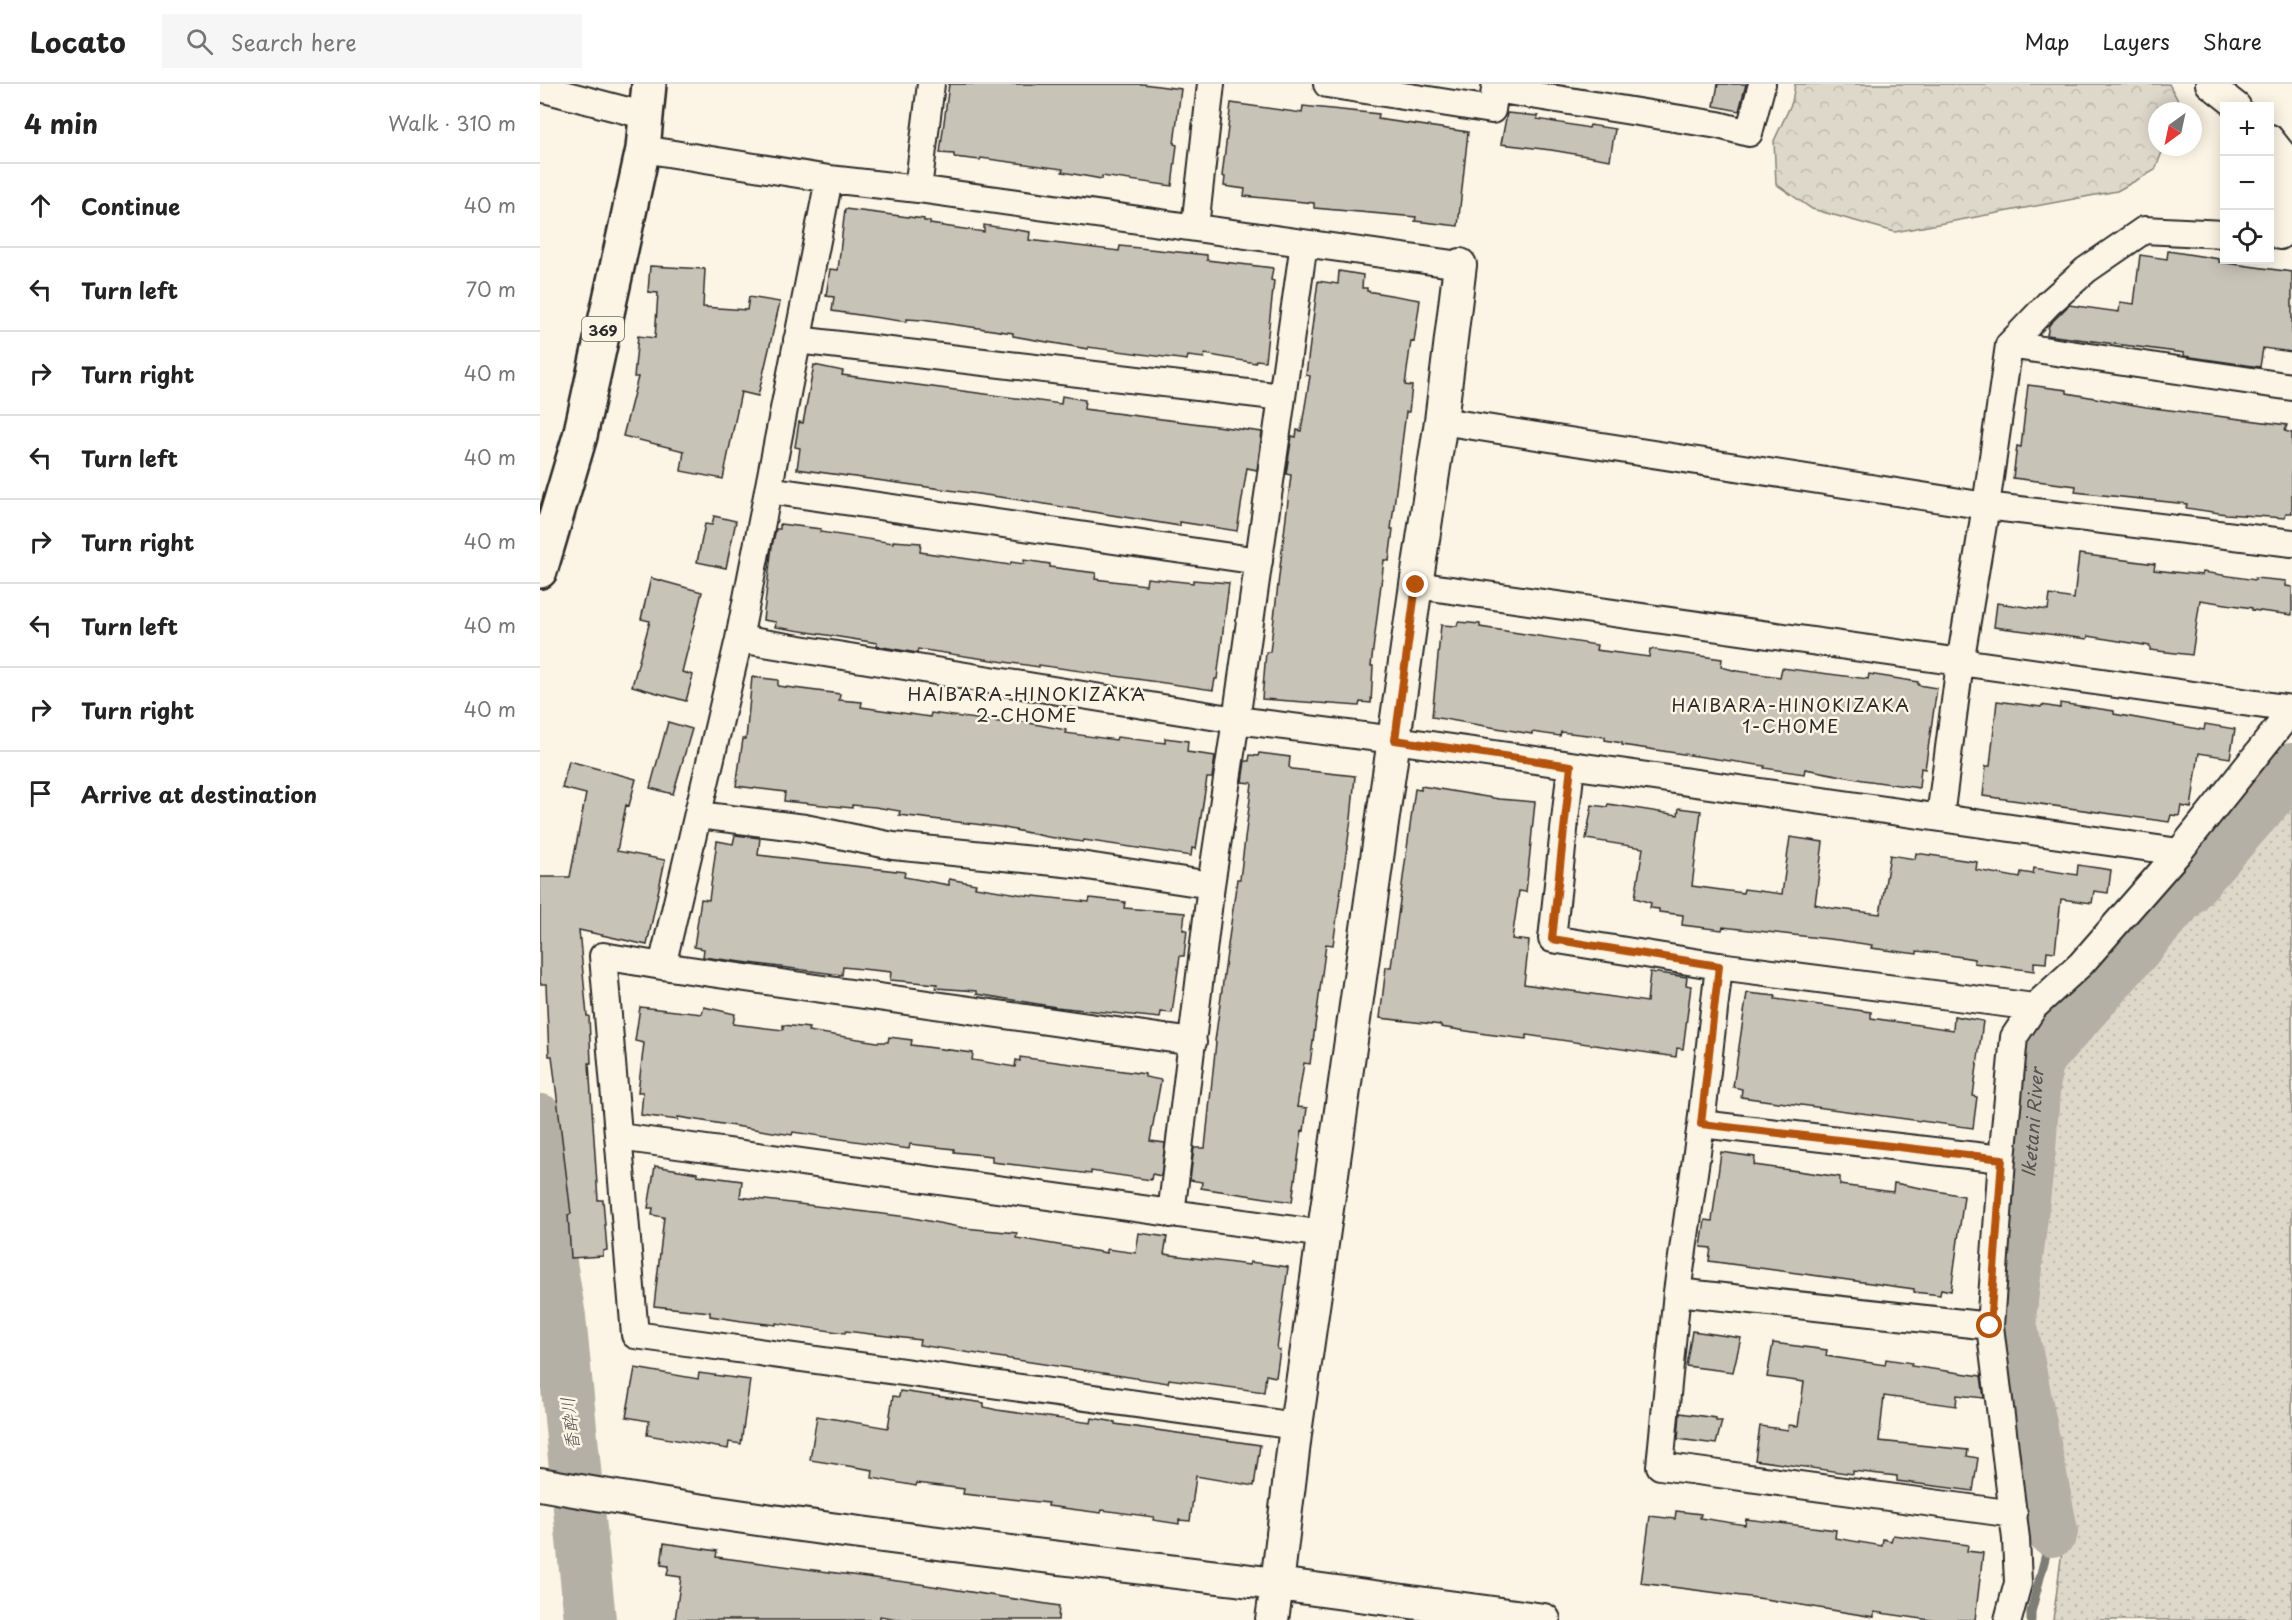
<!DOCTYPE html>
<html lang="en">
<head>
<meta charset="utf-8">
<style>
	:root { --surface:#fff; --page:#f6f6f6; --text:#222; --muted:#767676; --line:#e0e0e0 }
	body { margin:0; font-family:"Playpen Sans","Klee One",sans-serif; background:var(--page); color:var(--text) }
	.controls { position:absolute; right:18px; top:18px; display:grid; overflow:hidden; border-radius:0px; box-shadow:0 3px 15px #0003 }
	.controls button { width:54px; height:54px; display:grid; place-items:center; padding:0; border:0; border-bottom:2px solid var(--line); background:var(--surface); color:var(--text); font:30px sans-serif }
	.compass { position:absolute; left:1608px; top:18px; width:54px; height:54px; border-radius:50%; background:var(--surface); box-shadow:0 3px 15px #0003; rotate:213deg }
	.stop { position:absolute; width:18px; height:18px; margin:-14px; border:4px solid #b45309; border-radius:50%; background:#fff }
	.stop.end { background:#b45309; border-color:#fff; box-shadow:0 2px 6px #0008 }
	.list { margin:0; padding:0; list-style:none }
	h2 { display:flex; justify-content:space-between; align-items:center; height:78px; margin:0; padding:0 24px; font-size:26px }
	h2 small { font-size:20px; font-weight:400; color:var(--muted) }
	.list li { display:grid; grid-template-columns:39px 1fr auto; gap:18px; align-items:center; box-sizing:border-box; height:84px; padding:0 24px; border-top:2px solid var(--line) }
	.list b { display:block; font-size:22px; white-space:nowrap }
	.list em { font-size:20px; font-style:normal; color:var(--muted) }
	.icon { flex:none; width:33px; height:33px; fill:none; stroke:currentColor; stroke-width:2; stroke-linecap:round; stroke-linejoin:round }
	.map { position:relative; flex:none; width:1752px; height:1536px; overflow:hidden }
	header { display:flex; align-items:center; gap:36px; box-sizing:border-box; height:84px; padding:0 30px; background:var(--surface); border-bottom:2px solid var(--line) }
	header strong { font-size:28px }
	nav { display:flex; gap:33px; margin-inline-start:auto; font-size:21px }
	.search { width:420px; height:54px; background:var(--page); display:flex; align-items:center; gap:15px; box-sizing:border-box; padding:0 21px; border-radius:0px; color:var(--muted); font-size:22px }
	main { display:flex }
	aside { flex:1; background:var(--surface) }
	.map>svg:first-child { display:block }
	.grass { fill:url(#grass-dots); stroke:#84827a; stroke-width:1.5 }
	.forest { fill:url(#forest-crowns); stroke:#84827a; stroke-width:1.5 }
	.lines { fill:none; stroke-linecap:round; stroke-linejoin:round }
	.stream { stroke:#7d7b74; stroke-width:9 }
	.river { stroke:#b4b0a5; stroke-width:52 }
	.building { fill:#c8c3b7; stroke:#2b2b2b; stroke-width:1.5 }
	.minor-casing { stroke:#2b2b2b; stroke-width:30 }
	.tertiary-casing { stroke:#2b2b2b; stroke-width:36 }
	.trunk-casing { stroke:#2b2b2b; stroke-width:38 }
	.minor { stroke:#fcf5e5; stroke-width:26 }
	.tertiary { stroke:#fcf5e5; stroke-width:32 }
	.trunk { stroke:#fcf5e5; stroke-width:33 }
	.route { stroke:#b45309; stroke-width:8 }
	.labels { text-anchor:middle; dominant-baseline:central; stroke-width:5; stroke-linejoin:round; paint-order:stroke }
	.shield { fill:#fcf5e5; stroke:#6a6863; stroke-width:1.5 }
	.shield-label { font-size:15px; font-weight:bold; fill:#2b2b2b }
	.neighbourhood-label { font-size:18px; letter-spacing:1.5px; fill:#2b2b2b; stroke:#fcf5e5 }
	.water-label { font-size:18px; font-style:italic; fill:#545350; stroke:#fcf5e5 }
</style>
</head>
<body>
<header>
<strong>Locato</strong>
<div class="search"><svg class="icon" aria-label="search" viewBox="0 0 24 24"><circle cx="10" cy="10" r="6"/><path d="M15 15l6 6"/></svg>Search here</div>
<nav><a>Map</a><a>Layers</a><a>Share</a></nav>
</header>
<main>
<aside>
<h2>4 min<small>Walk · 310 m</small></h2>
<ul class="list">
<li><svg class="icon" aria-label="ahead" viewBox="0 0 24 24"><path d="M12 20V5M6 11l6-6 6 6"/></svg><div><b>Continue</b></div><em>40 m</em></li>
<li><svg class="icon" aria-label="left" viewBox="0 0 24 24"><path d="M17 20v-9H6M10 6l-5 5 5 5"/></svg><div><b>Turn left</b></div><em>70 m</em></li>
<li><svg class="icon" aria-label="right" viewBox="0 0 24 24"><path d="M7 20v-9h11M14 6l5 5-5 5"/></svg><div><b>Turn right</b></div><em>40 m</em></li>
<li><svg class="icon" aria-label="left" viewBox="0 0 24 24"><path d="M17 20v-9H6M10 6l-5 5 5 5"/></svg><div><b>Turn left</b></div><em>40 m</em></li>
<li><svg class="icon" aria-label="right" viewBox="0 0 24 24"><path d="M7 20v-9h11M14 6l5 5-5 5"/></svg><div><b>Turn right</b></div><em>40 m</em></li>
<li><svg class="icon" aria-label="left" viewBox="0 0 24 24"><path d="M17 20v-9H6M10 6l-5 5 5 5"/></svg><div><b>Turn left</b></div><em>40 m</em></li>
<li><svg class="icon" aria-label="right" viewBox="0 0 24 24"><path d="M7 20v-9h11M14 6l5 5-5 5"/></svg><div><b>Turn right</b></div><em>40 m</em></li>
<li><svg class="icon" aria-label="arrive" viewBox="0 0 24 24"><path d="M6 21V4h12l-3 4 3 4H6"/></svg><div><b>Arrive at destination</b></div></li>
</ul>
</aside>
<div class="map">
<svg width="1752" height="1536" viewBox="0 0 1752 1536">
	<defs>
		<pattern id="grass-dots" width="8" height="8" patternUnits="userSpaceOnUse" patternTransform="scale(1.5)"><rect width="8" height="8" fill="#ded8ca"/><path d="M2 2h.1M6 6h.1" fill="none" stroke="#bfbaae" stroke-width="1.8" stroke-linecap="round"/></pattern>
		<pattern id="forest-crowns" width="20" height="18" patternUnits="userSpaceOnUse" patternTransform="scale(1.5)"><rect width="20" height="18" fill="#ded8ca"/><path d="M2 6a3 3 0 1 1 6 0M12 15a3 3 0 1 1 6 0" fill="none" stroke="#bfbaae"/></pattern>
	</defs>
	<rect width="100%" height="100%" fill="#fcf5e5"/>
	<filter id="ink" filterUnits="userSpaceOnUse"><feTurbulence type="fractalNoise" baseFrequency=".0167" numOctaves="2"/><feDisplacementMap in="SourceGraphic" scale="12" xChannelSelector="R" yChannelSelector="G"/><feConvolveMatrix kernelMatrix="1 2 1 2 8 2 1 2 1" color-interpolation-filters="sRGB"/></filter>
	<g filter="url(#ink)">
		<path class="grass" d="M 1752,704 L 1752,1536 L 1513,1536 L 1526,1436 L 1485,1230 L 1514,980 L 1534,941 Z"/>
		<path class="forest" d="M 1255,0 L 1629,0 L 1641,22 L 1639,27 L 1617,27 L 1617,63 L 1624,63 L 1615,86 L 1577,107 L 1355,148 L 1272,125 L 1236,100 L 1234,57 L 1252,18 Z"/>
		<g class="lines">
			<path class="stream" d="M 1491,1536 L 1491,1528 L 1512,1447"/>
			<g class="river">
				<path d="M 0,1036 L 10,1173 L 20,1233 L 50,1536"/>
				<path id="s1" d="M 1512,1447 L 1470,1234 L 1490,1065 L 1496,978 L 1752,685"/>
			</g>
		</g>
		<path class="building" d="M 409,0 L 603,0 L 641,5 L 634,60 L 637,61 L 632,102 L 562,92 L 562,95 L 522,88 L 523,85 L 441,74 L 440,76 L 414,73 L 414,70 L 400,69 Z
			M 1178,0 L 1206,0 L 1199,27 L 1174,22 Z
			M 691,19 L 762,29 L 763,22 L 839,30 L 838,35 L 928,48 L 918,142 L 875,137 L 876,133 L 774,124 L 774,119 L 704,112 L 705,105 L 684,102 L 685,93 L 682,92 Z
			M 967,29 L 998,32 L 997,35 L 1049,44 L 1050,41 L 1075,45 L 1070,76 L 1011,66 L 961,60 Z
			M 305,125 L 384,135 L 384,137 L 390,137 L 390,140 L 444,148 L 444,141 L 490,148 L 489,156 L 579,167 L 580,162 L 667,171 L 667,176 L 733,184 L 731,196 L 734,197 L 725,277 L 716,276 L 715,279 L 665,270 L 664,274 L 648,272 L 647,276 L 548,263 L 548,265 L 473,252 L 473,249 L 382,236 L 367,235 L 367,238 L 292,227 L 294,213 L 286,212 L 290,185 L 298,186 Z
			M 1628,167 L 1679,175 L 1679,178 L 1752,188 L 1752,268 L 1723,264 L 1720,283 L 1644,272 L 1644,269 L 1507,251 L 1509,241 L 1529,221 L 1579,228 L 1580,218 L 1594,220 L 1600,171 L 1627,175 Z
			M 110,182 L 165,185 L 163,223 L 207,226 L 209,213 L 240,218 L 218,312 L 201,308 L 183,395 L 141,387 L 144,367 L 83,352 L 98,293 L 94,293 L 98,252 L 115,254 L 118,209 L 108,208 Z
			M 799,187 L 823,191 L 822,204 L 827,204 L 827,207 L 880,216 L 874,258 L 871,257 L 865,301 L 872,302 L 869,328 L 866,328 L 851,445 L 853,445 L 849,477 L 844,476 L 831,582 L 833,582 L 831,619 L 820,618 L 819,622 L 722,615 L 726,568 L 730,568 L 751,391 L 746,390 L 752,352 L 756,353 L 757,346 L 761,347 L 770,292 L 766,291 L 778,197 L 798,200 Z
			M 274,281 L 303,287 L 302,291 L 521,320 L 522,312 L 545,316 L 544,325 L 722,348 L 717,386 L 707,384 L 697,447 L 640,438 L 640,442 L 467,414 L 257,385 L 260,364 L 255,363 L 259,338 L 263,339 Z
			M 1488,301 L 1527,306 L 1527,309 L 1606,323 L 1747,341 L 1745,347 L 1752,349 L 1752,429 L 1746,429 L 1745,434 L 1686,430 L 1646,424 L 1647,420 L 1535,408 L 1536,402 L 1473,394 L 1477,362 L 1481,363 Z
			M 174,432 L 196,437 L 186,484 L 157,478 L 165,440 L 172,441 Z
			M 240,440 L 281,445 L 280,448 L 353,459 L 353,457 L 381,459 L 380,468 L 470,481 L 471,478 L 484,480 L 484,476 L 510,480 L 510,483 L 556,489 L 555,495 L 606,501 L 607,494 L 653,499 L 653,496 L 689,499 L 677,595 L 675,595 L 673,606 L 499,581 L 499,583 L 378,565 L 377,569 L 337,562 L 337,559 L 235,543 L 236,538 L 223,536 L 232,462 L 236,445 L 240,445 Z
			M 1539,470 L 1615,480 L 1614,486 L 1662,491 L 1663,488 L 1715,496 L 1715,494 L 1746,497 L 1746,502 L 1752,503 L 1752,531 L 1712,526 L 1712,524 L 1660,516 L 1652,571 L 1610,566 L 1610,562 L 1548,552 L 1547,555 L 1454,543 L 1457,519 L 1508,526 L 1510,511 L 1534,515 Z
			M 111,494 L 162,508 L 142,588 L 153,591 L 146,617 L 92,602 L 110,537 L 101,535 Z
			M 918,538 L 940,540 L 940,543 L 1057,561 L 1056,566 L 1109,573 L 1110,565 L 1182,575 L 1181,583 L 1197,587 L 1240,593 L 1242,584 L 1328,595 L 1329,590 L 1378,598 L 1378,601 L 1397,604 L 1385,685 L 1381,684 L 1379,704 L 1323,696 L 1265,685 L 1264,690 L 1224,684 L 1225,682 L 1082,661 L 1082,659 L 1065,656 L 1065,653 L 1021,648 L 1020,652 L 992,648 L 992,650 L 892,633 L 901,541 L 917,542 Z
			M 212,593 L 238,596 L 238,602 L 300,610 L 299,616 L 322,618 L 321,623 L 390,633 L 391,629 L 467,639 L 468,635 L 526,646 L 525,649 L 576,656 L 577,653 L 625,659 L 625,654 L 648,657 L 647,668 L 675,672 L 672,694 L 667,694 L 656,765 L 652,764 L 651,772 L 544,756 L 543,758 L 508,753 L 460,743 L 359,731 L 360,727 L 335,723 L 312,721 L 312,724 L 244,717 L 245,708 L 196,702 L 203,655 L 206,655 Z
			M 1457,617 L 1501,623 L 1502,621 L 1520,624 L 1520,619 L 1574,627 L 1574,630 L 1664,646 L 1665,640 L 1695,645 L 1690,674 L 1659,669 L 1651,724 L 1641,722 L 1639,732 L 1631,731 L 1629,738 L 1443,712 L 1446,682 L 1450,682 Z
			M 128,638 L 152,645 L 133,710 L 110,704 Z
			M 719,669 L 750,673 L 749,683 L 752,685 L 815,692 L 811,735 L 793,861 L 786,860 L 770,980 L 764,979 L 757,1023 L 767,1024 L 764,1047 L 762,1046 L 752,1118 L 661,1104 L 662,1098 L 650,1096 L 654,1064 L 665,1064 L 676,958 L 675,957 L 697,795 L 700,795 L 712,699 L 702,698 L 705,677 L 709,677 L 710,671 L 718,672 Z
			M 29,677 L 96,695 L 89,722 L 86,721 L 77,767 L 125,776 L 107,861 L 39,846 L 47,932 L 49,932 L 51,979 L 49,979 L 58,1116 L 63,1116 L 67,1166 L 63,1167 L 63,1172 L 31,1174 L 28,1131 L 31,1130 L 12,972 L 9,972 L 6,900 L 0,900 L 0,793 L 30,793 L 46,710 L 22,704 Z
			M 881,702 L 959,715 L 995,718 L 986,808 L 979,807 L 972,855 L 989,857 L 984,900 L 1107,918 L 1110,888 L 1147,893 L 1146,901 L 1151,902 L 1143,965 L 1137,964 L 1136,973 L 987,951 L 986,955 L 946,950 L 901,943 L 901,941 L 840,934 L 846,883 L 851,883 L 875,705 L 881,706 Z
			M 1068,720 L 1138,731 L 1139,724 L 1161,727 L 1152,802 L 1203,809 L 1204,805 L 1242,810 L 1250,753 L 1283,758 L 1275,820 L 1291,824 L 1340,830 L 1350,771 L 1375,775 L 1376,769 L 1437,778 L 1436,786 L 1480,794 L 1481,788 L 1493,790 L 1494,784 L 1537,791 L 1538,781 L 1571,786 L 1568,809 L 1554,807 L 1552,819 L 1521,815 L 1515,868 L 1507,867 L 1506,879 L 1494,878 L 1494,887 L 1434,879 L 1434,875 L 1403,870 L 1377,867 L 1377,870 L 1331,864 L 1332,861 L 1298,856 L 1183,843 L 1182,846 L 1142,841 L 1143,831 L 1119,828 L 1119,825 L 1110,824 L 1111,819 L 1095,814 L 1103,764 L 1046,755 L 1052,721 L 1067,723 Z
			M 195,751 L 220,754 L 218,771 L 365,788 L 364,793 L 409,801 L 409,795 L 436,800 L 435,803 L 484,811 L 549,818 L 550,814 L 585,818 L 584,824 L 645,829 L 643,846 L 647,846 L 644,872 L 640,872 L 632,929 L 621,928 L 620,934 L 516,923 L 437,910 L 437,907 L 396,904 L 397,900 L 350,896 L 351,888 L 303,883 L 302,891 L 163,873 L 164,865 L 154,863 L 161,815 L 169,816 L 177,757 L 193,760 Z
			M 1207,909 L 1236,912 L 1235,915 L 1331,928 L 1331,934 L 1413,946 L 1414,932 L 1443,937 L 1433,1012 L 1437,1013 L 1433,1044 L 1201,1013 L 1202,1005 L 1193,1003 Z
			M 100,923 L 162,930 L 164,923 L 195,930 L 193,940 L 243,946 L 243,941 L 269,944 L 268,947 L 337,958 L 348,958 L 349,953 L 372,956 L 371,961 L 433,969 L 432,976 L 475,983 L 476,976 L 480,977 L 480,973 L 605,990 L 605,993 L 621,996 L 610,1057 L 625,1059 L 621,1092 L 612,1090 L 611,1096 L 551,1087 L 551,1090 L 452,1078 L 452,1072 L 414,1068 L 414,1065 L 370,1060 L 369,1065 L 253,1048 L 252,1051 L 138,1033 L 138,1036 L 101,1031 L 103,1008 L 98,1008 L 104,959 L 95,957 Z
			M 1181,1068 L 1215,1073 L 1214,1081 L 1300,1093 L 1300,1101 L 1353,1108 L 1354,1099 L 1424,1112 L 1411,1207 L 1401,1205 L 1400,1211 L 1374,1208 L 1374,1205 L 1169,1177 L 1171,1164 L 1161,1163 L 1165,1136 L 1172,1137 Z
			M 115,1082 L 157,1089 L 157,1091 L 202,1097 L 200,1113 L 368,1133 L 424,1144 L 477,1149 L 476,1154 L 567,1169 L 567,1165 L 596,1169 L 599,1149 L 627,1153 L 624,1170 L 709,1181 L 710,1178 L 748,1183 L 737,1265 L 740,1266 L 736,1293 L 726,1291 L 724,1308 L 629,1295 L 628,1299 L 379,1261 L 380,1256 L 306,1247 L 305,1249 L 236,1239 L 236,1241 L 202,1237 L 170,1232 L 170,1228 L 114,1222 L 124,1133 L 112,1131 L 113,1124 L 108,1124 Z
			M 1152,1247 L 1201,1254 L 1193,1288 L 1146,1282 Z
			M 1233,1259 L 1287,1266 L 1286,1272 L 1345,1281 L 1346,1275 L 1372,1279 L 1371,1282 L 1441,1292 L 1444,1314 L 1417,1311 L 1416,1322 L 1344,1312 L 1339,1357 L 1428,1366 L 1427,1372 L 1438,1374 L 1433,1407 L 1357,1397 L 1357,1392 L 1313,1387 L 1313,1390 L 1215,1376 L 1220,1342 L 1248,1346 L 1249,1341 L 1258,1342 L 1264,1298 L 1227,1293 Z
			M 95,1284 L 158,1295 L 159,1289 L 210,1296 L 201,1360 L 189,1358 L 188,1365 L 107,1351 L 109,1337 L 86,1333 Z
			M 360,1307 L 444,1319 L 444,1323 L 457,1326 L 551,1339 L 552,1334 L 575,1338 L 575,1340 L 720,1361 L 714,1402 L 656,1392 L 650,1437 L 639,1436 L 639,1440 L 613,1436 L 614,1433 L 562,1426 L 561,1429 L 508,1422 L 508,1419 L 423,1410 L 424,1405 L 377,1399 L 376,1402 L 332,1394 L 333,1386 L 270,1376 L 277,1332 L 348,1344 L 353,1312 L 359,1313 Z
			M 1140,1329 L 1176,1334 L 1176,1337 L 1182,1337 L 1176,1360 L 1138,1355 Z
			M 1136,1427 L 1161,1430 L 1160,1434 L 1205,1441 L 1206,1435 L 1296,1446 L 1295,1454 L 1342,1462 L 1343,1455 L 1351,1457 L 1353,1451 L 1428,1461 L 1427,1467 L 1443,1469 L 1435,1536 L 1390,1536 L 1334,1528 L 1334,1533 L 1225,1515 L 1101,1499 L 1110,1432 L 1135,1435 Z
			M 124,1459 L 177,1467 L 176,1473 L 380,1500 L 519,1522 L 518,1536 L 366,1536 L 340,1532 L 340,1536 L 135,1536 L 141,1493 L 127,1491 L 129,1482 L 121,1481 Z"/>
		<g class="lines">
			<defs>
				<path id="minor" d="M 787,0 L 952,26 L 955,5 L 1178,41 L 1209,49 L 1222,0
					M 1669,0 L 1697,22
					M 0,4 L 107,32
					M 1730,54 L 1746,74 L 1740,152
					M 103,65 L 289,95 L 378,105 L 920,181
					M 378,105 L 391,0
					M 655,143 L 671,0
					M 257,256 L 742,313
					M 1469,261 L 1752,303
					M 901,337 L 1446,422 L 1752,459
					M 228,406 L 719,477
					M 876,501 L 1752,625
					M 199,555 L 696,636 L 855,656 L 1639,768
					M 1031,682 L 1012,855 L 1179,882 L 1494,923
					M 158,731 L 265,744 L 353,762 L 534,780 L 671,801
					M 1400,733 L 1420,579 L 1446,422 L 1469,261 L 1509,219 L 1546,186 L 1604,146 L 1684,150
					M 122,882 L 199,555 L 289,95
					M 1179,882 L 1161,1040 L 1137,1208 L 1120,1382 L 1474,1430
					M 653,958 L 122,882 L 63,872 L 95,1251 L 756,1342
					M 1161,1040 L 1462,1075
					M 79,1053 L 784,1150
					M 631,1130 L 671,801 L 696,636 L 764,159
					M 1137,1208 L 1450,1242
					M 1468,1536 L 1478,1499 L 1476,1455 L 1450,1242 L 1462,1075 L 1474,953 L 1494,923 L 1541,880 L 1639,768 L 1752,626"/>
				<path id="tertiary" d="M 920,181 L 901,337 L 876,501 L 756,1342 L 737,1500 L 1004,1536
					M 0,1400 C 244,1444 491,1470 737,1500 L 732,1536"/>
				<path id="trunk" d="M 0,487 L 40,352 L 103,65 L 109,0"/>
			</defs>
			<use href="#minor" class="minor-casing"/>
			<use href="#tertiary" class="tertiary-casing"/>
			<use href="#trunk" class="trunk-casing"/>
			<use href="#minor" class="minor"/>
			<use href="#tertiary" class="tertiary"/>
			<use href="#trunk" class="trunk"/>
		</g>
	</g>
	<g class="lines" filter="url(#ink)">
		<path class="route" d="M 876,501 L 855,656 L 1031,682 L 1012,855 L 1179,882 L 1161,1040 L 1462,1075 L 1450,1242"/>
	</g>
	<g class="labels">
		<rect class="shield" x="42" y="233" width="42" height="24" rx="4.5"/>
		<g class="shield-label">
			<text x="63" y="245">369</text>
		</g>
		<g class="neighbourhood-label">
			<text x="487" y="609">HAIBARA-HINOKIZAKA<tspan x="487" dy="21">2-CHOME</tspan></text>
			<text x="1251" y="620">HAIBARA-HINOKIZAKA<tspan x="1251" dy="21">1-CHOME</tspan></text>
		</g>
		<g class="water-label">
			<text stroke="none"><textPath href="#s1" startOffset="414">Iketani River</textPath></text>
			<text transform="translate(29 1340) rotate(-96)">香酔川</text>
		</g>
	</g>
</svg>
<div class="controls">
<button>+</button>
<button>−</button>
<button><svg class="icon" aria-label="locate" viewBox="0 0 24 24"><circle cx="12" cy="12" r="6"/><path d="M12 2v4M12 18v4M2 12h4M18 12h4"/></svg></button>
</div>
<svg class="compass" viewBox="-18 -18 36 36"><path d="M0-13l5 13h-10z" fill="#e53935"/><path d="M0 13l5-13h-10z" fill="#767676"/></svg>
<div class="stop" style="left:1450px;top:1242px"></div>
<div class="stop end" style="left:876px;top:501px"></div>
</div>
</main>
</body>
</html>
